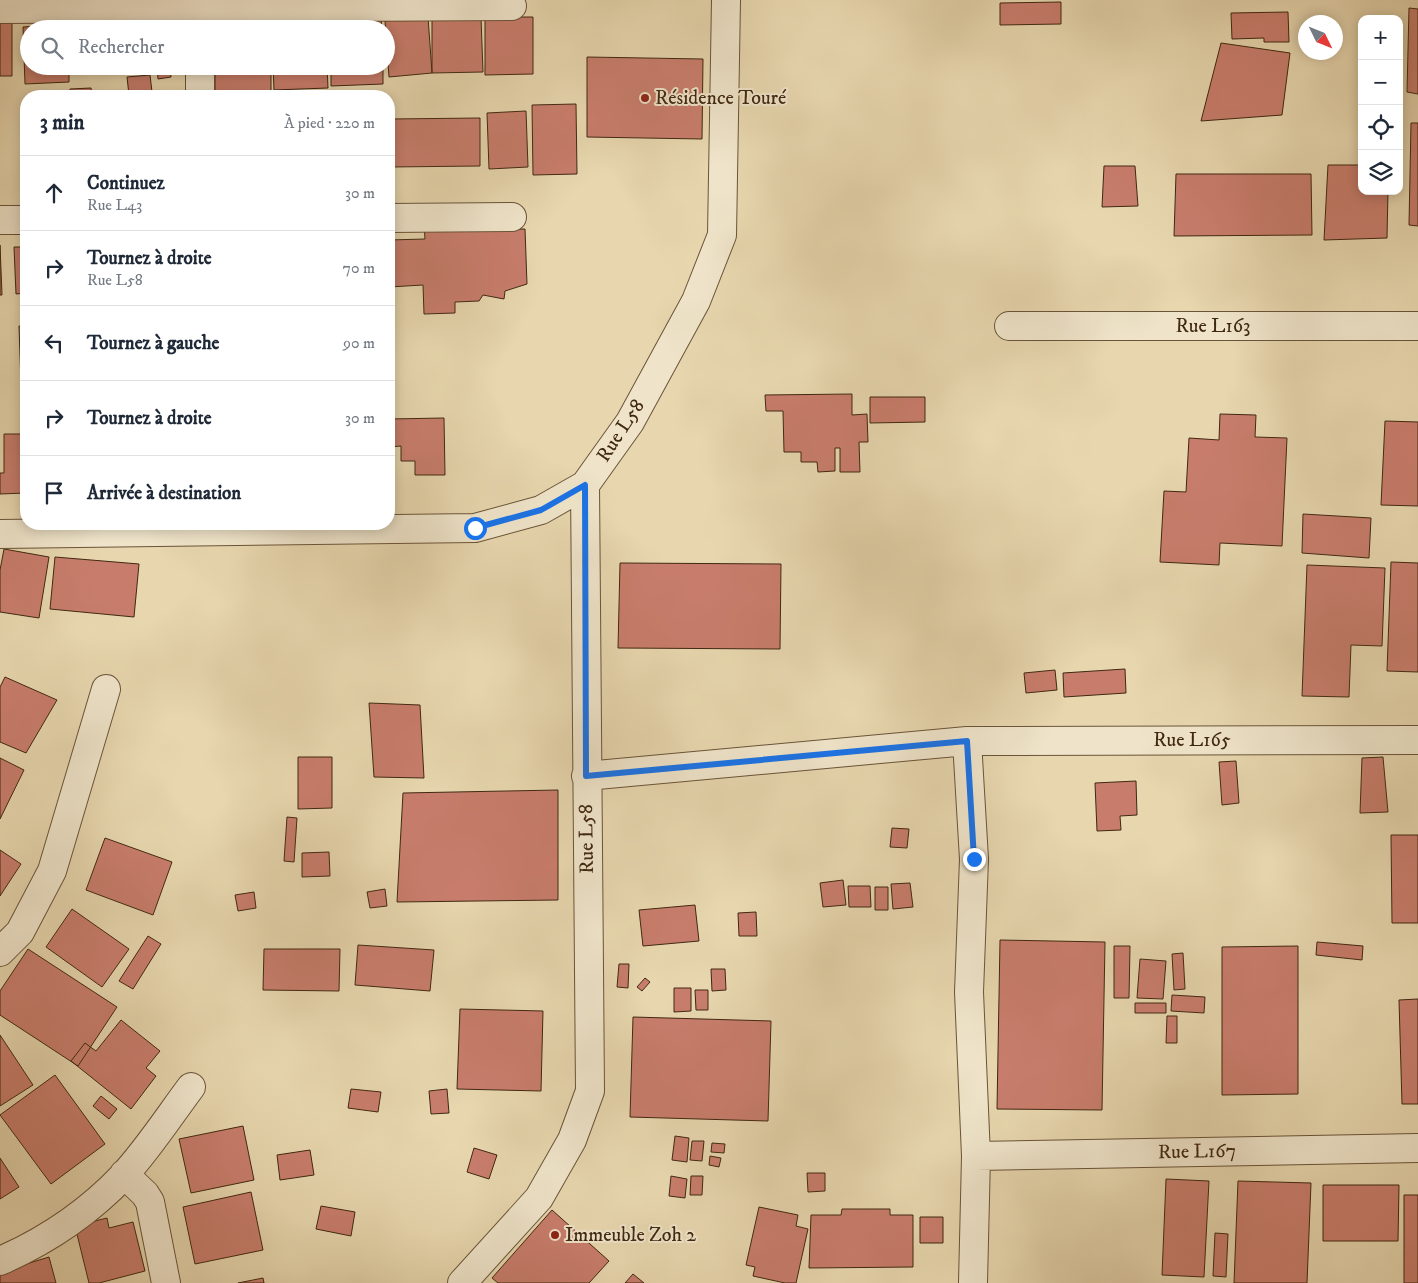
<!DOCTYPE html>
<html lang="fr">
<head>
<meta charset="utf-8">
<style>
	:root { --surface:#fff; --page:#f2f2f3; --text:#1f2937; --muted:#747a83; --line:#e0e1e3 }
	body { margin:0; font-family:"IM FELL DW Pica",serif; background:var(--page); color:var(--text) }
	.controls { position:absolute; right:15px; top:15px; display:grid; overflow:hidden; border-radius:10px; box-shadow:0 2px 12px #0003 }
	.controls button { width:45px; height:45px; display:grid; place-items:center; padding:0; border:0; border-bottom:1px solid var(--line); background:var(--surface); color:var(--text); font:25px sans-serif }
	.compass { position:absolute; left:1298px; top:15px; width:45px; height:45px; border-radius:50%; background:var(--surface); box-shadow:0 2px 12px #0003; rotate:133deg }
	.stop { position:absolute; width:15px; height:15px; margin:-11px; border:4px solid #1a73e8; border-radius:50%; background:#fff }
	.stop.end { background:#1a73e8; border-color:#fff; box-shadow:0 1px 5px #0008 }
	.list { margin:0; padding:0; list-style:none }
	h2 { display:flex; justify-content:space-between; align-items:center; height:65px; margin:0; padding:0 20px; font-size:21px }
	h2 small { font-size:16px; font-weight:400; color:var(--muted) }
	.list li { display:grid; grid-template-columns:32px 1fr auto; gap:15px; align-items:center; box-sizing:border-box; height:75px; padding:0 20px; border-top:1px solid var(--line) }
	.list b { display:block; font-size:19px; white-space:nowrap }
	.list p { margin:0; font-size:16px; white-space:nowrap; color:var(--muted) }
	.list em { font-size:16px; font-style:normal; color:var(--muted) }
	.icon { flex:none; width:28px; height:28px; fill:none; stroke:currentColor; stroke-width:2; stroke-linecap:round; stroke-linejoin:round }
	.map { position:relative; flex:none; width:1418px; height:1283px; overflow:hidden }
	.search { position:absolute; background:var(--surface); box-shadow:0 2px 12px #0003; left:20px; top:20px; width:375px; height:55px; display:flex; align-items:center; gap:12px; box-sizing:border-box; padding:0 18px; border-radius:28px; color:var(--muted); font-size:19px }
	.panel { position:absolute; background:var(--surface); box-shadow:0 2px 12px #0003; left:20px; top:90px; width:375px; height:440px; border-radius:20px }
	.map>svg:first-child { display:block }
	.building { fill:#c87d6c; stroke:#402811 }
	.lines { fill:none; stroke-linecap:round; stroke-linejoin:round }
	.street-casing { stroke:#6a5438; stroke-width:30 }
	.street { stroke:#efe4ca; stroke-width:28 }
	.route { stroke:#1a73e8; stroke-width:6 }
	.poi-dot { fill:#8f2418; stroke:#efe4ca; stroke-width:2 }
	.labels { text-anchor:middle; dominant-baseline:central; stroke-width:4; stroke-linejoin:round; paint-order:stroke }
	.poi-label { font-size:20px; fill:#402811; stroke:#efe4ca; text-anchor:start }
	.street-label { font-size:20px; fill:#402811; stroke:#efe4ca }
</style>
</head>
<body>
<div class="map">
<svg width="1418" height="1283" viewBox="0 0 1418 1283">
	<rect width="100%" height="100%" fill="#e7d6ae"/>
	<filter id="stains"><feTurbulence type="fractalNoise" baseFrequency=".004" numOctaves="4"/><feColorMatrix values="0 0 0 0 .2 0 0 0 0 .09 0 0 0 0 .02 0 0 0 .5 -.17"/></filter>
	<radialGradient id="worn" r=".72"><stop offset=".6" stop-color="#630" stop-opacity="0"/><stop offset="1" stop-color="#630" stop-opacity=".3"/></radialGradient>
	<path class="building" d="M 1061,2 L 1061,24 L 1000,25 L 1000,3 Z
		M 1409,8 L 1418,9 L 1418,94 L 1407,92 Z
		M 1288,12 L 1289,42 L 1264,42 L 1264,38 L 1232,39 L 1231,13 Z
		M 428,17 L 432,73 L 389,77 L 385,21 Z
		M 485,17 L 533,17 L 533,74 L 485,75 Z
		M 271,18 L 271,29 L 215,29 L 215,19 Z
		M 381,18 L 382,29 L 330,29 L 329,20 Z
		M 481,18 L 483,72 L 432,73 L 432,19 Z
		M 326,19 L 326,29 L 272,29 L 272,21 Z
		M 0,20 L 12,20 L 12,76 L 0,76 Z
		M 165,20 L 166,29 L 153,29 L 152,22 Z
		M 67,24 L 67,29 L 29,29 L 29,66 L 69,66 L 69,82 L 25,84 L 23,27 Z
		M 122,26 L 150,26 L 150,29 L 122,29 Z
		M 1221,43 L 1290,53 L 1282,115 L 1201,121 Z
		M 587,57 L 703,59 L 702,139 L 587,137 Z
		M 77,66 L 105,66 L 105,70 L 77,72 Z
		M 157,66 L 170,66 L 171,77 L 158,79 Z
		M 215,66 L 271,66 L 271,96 L 215,96 Z
		M 273,66 L 327,66 L 328,88 L 274,90 Z
		M 331,66 L 383,66 L 383,84 L 331,86 Z
		M 150,75 L 152,92 L 129,95 L 127,77 Z
		M 91,88 L 92,96 L 70,96 L 70,89 Z
		M 576,104 L 577,174 L 533,175 L 532,105 Z
		M 526,111 L 528,167 L 489,169 L 487,113 Z
		M 480,118 L 480,166 L 390,167 L 390,119 Z
		M 1411,123 L 1418,123 L 1418,226 L 1409,225 Z
		M 1328,165 L 1362,165 L 1362,191 L 1388,191 L 1387,238 L 1324,240 Z
		M 1104,166 L 1135,166 L 1138,206 L 1102,207 Z
		M 1176,174 L 1311,174 L 1312,235 L 1174,236 Z
		M 424,224 L 452,231 L 525,229 L 527,284 L 505,291 L 504,299 L 483,295 L 479,301 L 455,302 L 455,313 L 424,314 L 423,285 L 389,287 L 389,240 L 425,239 Z
		M 0,245 L 2,295 L 0,295 Z
		M 14,247 L 26,247 L 26,293 L 16,294 Z
		M 19,326 L 26,326 L 26,412 L 22,413 Z
		M 852,394 L 852,415 L 867,414 L 868,442 L 859,442 L 860,472 L 840,472 L 840,448 L 835,448 L 835,471 L 818,472 L 817,462 L 801,462 L 801,452 L 784,452 L 783,411 L 766,411 L 765,395 Z
		M 870,397 L 925,397 L 925,422 L 870,423 Z
		M 1220,414 L 1256,415 L 1255,437 L 1287,438 L 1282,546 L 1220,543 L 1219,565 L 1160,562 L 1164,491 L 1186,492 L 1189,438 L 1219,440 Z
		M 444,418 L 445,475 L 415,475 L 415,461 L 401,461 L 401,446 L 389,447 L 389,419 Z
		M 1385,421 L 1418,422 L 1418,506 L 1381,505 Z
		M 4,434 L 26,434 L 26,493 L 0,494 L 0,473 L 4,473 Z
		M 1303,514 L 1371,518 L 1369,558 L 1302,553 Z
		M 4,549 L 49,557 L 39,618 L 0,612 L 0,570 Z
		M 55,557 L 139,564 L 134,617 L 50,609 Z
		M 1391,562 L 1418,563 L 1418,672 L 1387,671 Z
		M 620,563 L 781,564 L 780,649 L 618,648 Z
		M 1307,565 L 1385,568 L 1382,646 L 1351,645 L 1349,697 L 1302,696 Z
		M 1125,669 L 1126,693 L 1064,697 L 1063,673 Z
		M 1055,670 L 1057,690 L 1026,693 L 1024,673 Z
		M 5,677 L 57,700 L 26,753 L 0,742 L 0,687 Z
		M 369,703 L 420,705 L 424,778 L 374,777 Z
		M 298,757 L 332,757 L 332,808 L 298,809 Z
		M 1383,757 L 1388,812 L 1360,813 L 1362,758 Z
		M 0,758 L 24,770 L 0,819 Z
		M 1236,761 L 1239,803 L 1222,805 L 1219,762 Z
		M 1136,781 L 1137,815 L 1120,816 L 1121,830 L 1097,831 L 1095,783 Z
		M 558,790 L 558,900 L 397,902 L 403,793 Z
		M 287,817 L 297,818 L 294,862 L 284,861 Z
		M 892,828 L 909,829 L 907,848 L 890,847 Z
		M 1391,835 L 1418,835 L 1418,923 L 1392,923 Z
		M 105,838 L 172,862 L 153,915 L 86,890 Z
		M 0,850 L 21,864 L 0,896 Z
		M 329,852 L 330,876 L 302,877 L 302,853 Z
		M 843,880 L 846,905 L 823,907 L 820,883 Z
		M 910,883 L 913,907 L 893,909 L 891,884 Z
		M 848,886 L 870,886 L 871,907 L 849,907 Z
		M 875,887 L 888,887 L 888,910 L 875,910 Z
		M 385,889 L 387,906 L 370,908 L 367,892 Z
		M 254,892 L 256,908 L 238,911 L 235,895 Z
		M 695,905 L 699,941 L 643,946 L 639,910 Z
		M 72,909 L 129,949 L 102,987 L 46,947 Z
		M 756,912 L 757,936 L 739,936 L 738,913 Z
		M 148,936 L 161,944 L 133,989 L 119,981 Z
		M 1000,940 L 1105,942 L 1102,1110 L 997,1109 Z
		M 1317,942 L 1363,946 L 1362,960 L 1316,955 Z
		M 358,945 L 434,950 L 430,991 L 355,985 Z
		M 1114,946 L 1130,946 L 1129,998 L 1114,998 Z
		M 1298,946 L 1298,1094 L 1222,1095 L 1222,947 Z
		M 28,949 L 117,1007 L 78,1066 L 0,1015 L 0,991 Z
		M 264,949 L 340,949 L 339,991 L 263,990 Z
		M 1183,953 L 1185,989 L 1174,990 L 1172,954 Z
		M 1140,959 L 1166,961 L 1163,999 L 1137,998 Z
		M 619,964 L 629,964 L 628,988 L 617,987 Z
		M 711,969 L 725,969 L 726,990 L 712,991 Z
		M 645,978 L 650,982 L 642,991 L 637,987 Z
		M 674,988 L 691,988 L 691,1011 L 674,1012 Z
		M 695,990 L 708,990 L 708,1010 L 696,1010 Z
		M 1172,995 L 1205,997 L 1204,1013 L 1171,1011 Z
		M 1418,999 L 1418,1104 L 1402,1104 L 1399,1000 Z
		M 1135,1003 L 1166,1003 L 1166,1013 L 1135,1013 Z
		M 460,1009 L 543,1011 L 541,1091 L 457,1089 Z
		M 1167,1016 L 1177,1016 L 1177,1043 L 1166,1043 Z
		M 633,1017 L 771,1021 L 768,1121 L 630,1117 Z
		M 121,1020 L 160,1051 L 146,1068 L 156,1076 L 131,1109 L 71,1061 L 85,1043 L 96,1051 Z
		M 0,1035 L 33,1085 L 0,1106 Z
		M 55,1075 L 105,1144 L 51,1184 L 0,1115 Z
		M 351,1089 L 381,1092 L 378,1112 L 348,1108 Z
		M 447,1089 L 449,1113 L 431,1114 L 429,1091 Z
		M 101,1096 L 117,1109 L 109,1119 L 93,1106 Z
		M 243,1126 L 254,1180 L 191,1193 L 179,1139 Z
		M 675,1136 L 689,1138 L 687,1162 L 672,1160 Z
		M 692,1141 L 704,1141 L 702,1161 L 690,1160 Z
		M 712,1143 L 725,1144 L 724,1153 L 711,1152 Z
		M 474,1148 L 497,1155 L 489,1179 L 467,1172 Z
		M 310,1150 L 314,1175 L 280,1180 L 277,1155 Z
		M 710,1156 L 721,1158 L 719,1167 L 709,1165 Z
		M 0,1158 L 19,1187 L 0,1199 Z
		M 807,1173 L 825,1173 L 825,1191 L 808,1192 Z
		M 671,1176 L 687,1179 L 685,1198 L 669,1196 Z
		M 691,1176 L 703,1176 L 702,1195 L 690,1195 Z
		M 1166,1179 L 1209,1181 L 1204,1277 L 1162,1275 Z
		M 1238,1181 L 1311,1183 L 1307,1283 L 1234,1283 Z
		M 1323,1185 L 1399,1185 L 1398,1241 L 1323,1241 Z
		M 251,1192 L 263,1250 L 195,1264 L 183,1207 Z
		M 1404,1195 L 1418,1195 L 1418,1283 L 1404,1283 Z
		M 321,1206 L 355,1212 L 351,1236 L 316,1229 Z
		M 759,1207 L 798,1215 L 796,1226 L 808,1229 L 796,1283 L 785,1283 L 753,1276 L 755,1267 L 746,1265 Z
		M 842,1209 L 890,1209 L 890,1215 L 913,1215 L 913,1267 L 809,1268 L 811,1215 L 841,1215 Z
		M 552,1210 L 609,1261 L 589,1283 L 498,1283 L 492,1278 Z
		M 920,1217 L 943,1217 L 943,1243 L 920,1243 Z
		M 107,1218 L 109,1228 L 133,1222 L 145,1271 L 99,1283 L 89,1283 L 75,1226 Z
		M 1215,1233 L 1228,1234 L 1226,1277 L 1213,1276 Z
		M 49,1257 L 56,1283 L 0,1283 L 0,1272 Z
		M 633,1274 L 644,1283 L 625,1283 Z
		M 263,1278 L 264,1283 L 238,1283 Z"/>
	<g class="lines">
		<defs>
			<path id="street" d="M 0,9 L 512,6
				M 200,96 L 200,66
				M 389,218 L 512,217
				M 0,220 L 26,220
				M 1009,326 L 1418,326
				M 0,534 L 475,528 L 541,510 L 585,485
				M 967,741 L 974,859 L 969,992 L 976,1156 L 973,1283
				M 586,776 L 967,741 L 1418,740
				M 0,952 L 20,932 L 52,871 L 106,689
				M 976,1156 L 1418,1148
				M 124,1174 L 145,1194 L 150,1202 L 166,1283
				M 0,1261 C 46,1241 89,1212 124,1175 C 148,1149 170,1115 191,1087
				M 462,1283 L 539,1198 L 572,1140 L 590,1091 L 585,485 L 630,422 L 696,301 L 722,235 L 726,0"/>
		</defs>
		<use href="#street" class="street-casing"/>
		<use href="#street" class="street"/>
	</g>
	<g class="lines">
		<path class="route" d="M 475,528 L 541,510 L 585,485 L 586,776 L 967,741 L 974,859"/>
	</g>
	<g class="poi-dot">
		<circle cx="645" cy="98" r="5"/>
		<circle cx="555" cy="1235" r="5"/>
	</g>
	<g class="labels">
		<g class="poi-label">
			<text x="655" y="98">Résidence Touré</text>
			<text x="565" y="1235">Immeuble Zoh 2</text>
		</g>
		<g class="street-label">
			<text x="1213" y="326">Rue L163</text>
			<text transform="translate(621 431) rotate(-57)">Rue L58</text>
			<text x="1192" y="740">Rue L165</text>
			<text transform="translate(587 839) rotate(-91)">Rue L58</text>
			<text transform="translate(1197 1152) rotate(-1)">Rue L167</text>
		</g>
	</g>
	<rect width="100%" height="100%" filter="url(#stains)"/>
	<rect width="100%" height="100%" fill="url(#worn)"/>
</svg>
<div class="controls">
<button>+</button>
<button>−</button>
<button><svg class="icon" aria-label="locate" viewBox="0 0 24 24"><circle cx="12" cy="12" r="6"/><path d="M12 2v4M12 18v4M2 12h4M18 12h4"/></svg></button>
<button><svg class="icon" aria-label="layers" viewBox="0 0 24 24"><path d="M12 4l9 5-9 5-9-5zM3 14l9 5 9-5"/></svg></button>
</div>
<svg class="compass" viewBox="-18 -18 36 36"><path d="M0-13l5 13h-10z" fill="#e53935"/><path d="M0 13l5-13h-10z" fill="#747a83"/></svg>
<div class="stop" style="left:475px;top:528px"></div>
<div class="stop end" style="left:974px;top:859px"></div>
<div class="search"><svg class="icon" aria-label="search" viewBox="0 0 24 24"><circle cx="10" cy="10" r="6"/><path d="M15 15l6 6"/></svg>Rechercher</div>
<section class="panel">
<h2>3 min<small>À pied · 220 m</small></h2>
<ul class="list">
<li><svg class="icon" aria-label="ahead" viewBox="0 0 24 24"><path d="M12 20V5M6 11l6-6 6 6"/></svg><div><b>Continuez</b><p>Rue L43</p></div><em>30 m</em></li>
<li><svg class="icon" aria-label="right" viewBox="0 0 24 24"><path d="M7 20v-9h11M14 6l5 5-5 5"/></svg><div><b>Tournez à droite</b><p>Rue L58</p></div><em>70 m</em></li>
<li><svg class="icon" aria-label="left" viewBox="0 0 24 24"><path d="M17 20v-9H6M10 6l-5 5 5 5"/></svg><div><b>Tournez à gauche</b></div><em>90 m</em></li>
<li><svg class="icon" aria-label="right" viewBox="0 0 24 24"><path d="M7 20v-9h11M14 6l5 5-5 5"/></svg><div><b>Tournez à droite</b></div><em>30 m</em></li>
<li><svg class="icon" aria-label="arrive" viewBox="0 0 24 24"><path d="M6 21V4h12l-3 4 3 4H6"/></svg><div><b>Arrivée à destination</b></div></li>
</ul>
</section>
</div>
</body>
</html>
